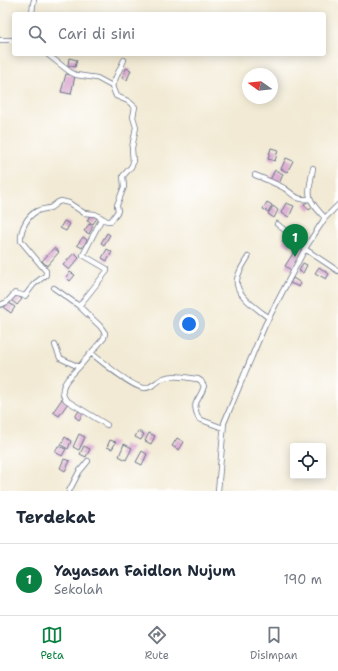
<!DOCTYPE html>
<html lang="id">
<head>
<meta charset="utf-8">
<style>
	:root { --surface:#fff; --page:#f2f2f3; --text:#1f2937; --muted:#747a83; --line:#e0e1e3; --accent:#0b8043 }
	body { margin:0; font-family:"Shantell Sans",sans-serif; background:var(--page); color:var(--text) }
	.controls { position:absolute; right:12px; bottom:12px; display:grid; overflow:hidden; border-radius:4px; box-shadow:0 2px 10px #0003 }
	.controls button { width:36px; height:36px; display:grid; place-items:center; padding:0; border:0; border-bottom:1px solid var(--line); background:var(--surface); color:var(--text); font:20px sans-serif }
	.compass { position:absolute; left:242px; top:68px; width:36px; height:36px; border-radius:50%; background:var(--surface); box-shadow:0 2px 10px #0003; rotate:285deg }
	.you { position:absolute; left:189px; top:324px; width:14px; height:14px; margin:-10px; border:3px solid #fff; border-radius:50%; background:#1a73e8; box-shadow:0 0 0 6px #1a73e833 }
	.badge { display:grid; place-items:center; width:26px; height:26px; border-radius:50%; background:var(--accent); color:#fff; font-size:13px; font-weight:700 }
	.pin { position:absolute; translate:-50% -33px; filter:drop-shadow(0 1px 2px #0008) }
	.pin::after { content:''; position:absolute; top:21px; width:14px; height:12px; background:inherit; clip-path:polygon(0 0,100% 0,50% 100%) }
	.list { margin:0; padding:0; list-style:none }
	h2 { display:flex; justify-content:space-between; align-items:center; height:52px; margin:0; padding:0 16px; font-size:17px }
	h2 small { font-size:13px; font-weight:400; color:var(--muted) }
	.list li { display:grid; grid-template-columns:26px 1fr auto; gap:12px; align-items:center; box-sizing:border-box; height:72px; padding:0 16px; border-top:1px solid var(--line) }
	.list b { display:block; font-size:15px; white-space:nowrap }
	.list p { margin:0; font-size:13px; white-space:nowrap; color:var(--muted) }
	.list em { font-size:13px; font-style:normal; color:var(--muted) }
	.icon { flex:none; width:22px; height:22px; fill:none; stroke:currentColor; stroke-width:2; stroke-linecap:round; stroke-linejoin:round }
	.map { position:relative; flex:none; width:338px; height:491px; overflow:hidden }
	.search { position:absolute; background:var(--surface); box-shadow:0 2px 10px #0003; left:12px; right:12px; top:12px; height:44px; display:flex; align-items:center; gap:10px; box-sizing:border-box; padding:0 14px; border-radius:4px; color:var(--muted); font-size:15px }
	.sheet { height:124px; background:var(--surface) }
	nav { display:flex; justify-content:space-around; align-items:center; box-sizing:border-box; height:56px; border-top:1px solid var(--line); background:var(--surface); font-size:11px; color:var(--muted) }
	nav a { display:grid; justify-items:center; gap:2px }
	nav .on { color:var(--accent) }
	.map>svg:first-child { display:block }
	.building { fill:#d9a6ce }
	.lines { fill:none; stroke-linecap:round; stroke-linejoin:round }
	.minor-casing { stroke:#667087; stroke-width:6 }
	.minor { stroke:#fff; stroke-width:4.5 }
</style>
</head>
<body>
<div class="map">
<svg width="338" height="491" viewBox="0 0 338 491">
	<rect width="100%" height="100%" fill="#fff"/>
	<filter id="ink" filterUnits="userSpaceOnUse"><feTurbulence type="fractalNoise" baseFrequency=".025" numOctaves="2"/><feDisplacementMap in="SourceGraphic" scale="8" xChannelSelector="R" yChannelSelector="G"/><feConvolveMatrix kernelMatrix="1 2 1 2 8 2 1 2 1" color-interpolation-filters="sRGB"/></filter>
	<filter id="wash" filterUnits="userSpaceOnUse"><feTurbulence type="fractalNoise" baseFrequency=".012" numOctaves="4" result="noise"/><feDisplacementMap in="SourceGraphic" scale="16" xChannelSelector="R" yChannelSelector="G"/><feGaussianBlur stdDeviation="0.9" result="paint"/><feColorMatrix in="noise" values="0 0 0 0 0 0 0 0 0 0 0 0 0 0 0 0 0 1.4 0 .05"/><feComposite in="paint" operator="in"/></filter>
	<g filter="url(#wash)">
		<rect width="100%" height="100%" fill="#f2ead4"/>
		<g id="blocks">
			<path class="building" d="M 69,58 L 77,60 L 75,67 L 68,65 Z
				M 126,68 L 131,70 L 127,80 L 122,78 Z
				M 66,74 L 75,76 L 71,94 L 61,92 Z
				M 271,148 L 278,150 L 275,161 L 268,159 Z
				M 286,158 L 293,161 L 287,172 L 281,169 Z
				M 275,170 L 283,174 L 279,184 L 270,180 Z
				M 309,201 L 313,207 L 309,210 L 304,204 Z
				M 267,202 L 272,205 L 268,212 L 263,209 Z
				M 286,203 L 294,206 L 289,217 L 281,213 Z
				M 273,206 L 278,210 L 274,218 L 268,214 Z
				M 90,215 L 97,218 L 93,224 L 87,221 Z
				M 64,221 L 70,224 L 66,231 L 60,228 Z
				M 89,224 L 93,226 L 89,234 L 84,231 Z
				M 107,233 L 110,235 L 104,245 L 101,243 Z
				M 286,236 L 293,241 L 290,247 L 282,242 Z
				M 83,237 L 87,240 L 82,248 L 77,245 Z
				M 299,244 L 305,247 L 291,270 L 285,266 Z
				M 54,248 L 59,252 L 47,266 L 42,261 Z
				M 107,249 L 112,252 L 107,261 L 102,258 Z
				M 74,253 L 79,258 L 69,270 L 63,265 Z
				M 303,263 L 307,265 L 303,273 L 299,271 Z
				M 319,267 L 329,274 L 326,279 L 315,273 Z
				M 70,272 L 75,275 L 70,281 L 66,277 Z
				M 293,278 L 301,283 L 299,287 L 290,283 Z
				M 15,294 L 22,299 L 17,305 L 11,300 Z
				M 8,302 L 15,307 L 11,313 L 4,308 Z
				M 62,399 L 68,403 L 59,416 L 53,412 Z
				M 80,409 L 84,412 L 79,420 L 75,417 Z
				M 138,431 L 144,434 L 141,440 L 135,437 Z
				M 149,433 L 155,436 L 151,444 L 145,441 Z
				M 79,434 L 85,437 L 79,450 L 73,447 Z
				M 65,437 L 71,441 L 68,449 L 61,445 Z
				M 177,438 L 184,442 L 179,450 L 172,446 Z
				M 110,440 L 116,442 L 112,449 L 107,447 Z
				M 124,444 L 132,448 L 126,460 L 119,456 Z
				M 58,446 L 66,449 L 62,456 L 55,452 Z
				M 84,446 L 90,449 L 86,457 L 80,454 Z
				M 142,451 L 147,454 L 142,465 L 136,462 Z
				M 64,459 L 70,461 L 65,471 L 60,468 Z"/>
		</g>
	</g>
	<g filter="url(#ink)">
		<use href="#blocks" fill-opacity="0" stroke="#667087" stroke-width="1"/>
		<g class="lines">
			<defs>
				<path id="minor" d="M 32,14 L 33,4 L 34,0
					M 0,40 L 14,40
					M 112,86 L 124,60
					M 313,168 C 308,196 305,197 325,218
					M 255,175 C 264,179 275,183 284,188 C 293,194 297,201 309,199
					M 102,218 L 83,255 L 107,269 L 107,271 L 79,306 L 100,326 L 105,333 L 104,338 L 91,353 C 101,361 134,389 145,388 C 152,388 158,380 164,378 C 173,374 188,378 198,379 L 201,381 L 204,386 C 200,402 190,400 199,419 L 223,428
					M 277,224 L 306,247
					M 305,249 L 338,271
					M 248,257 C 244,264 238,272 237,280 C 234,294 259,310 269,318
					M 54,288 L 79,306
					M 0,305 L 7,302 L 15,293 L 25,296 L 34,284 L 46,275 L 46,271 L 21,241 C 20,230 27,216 37,211 C 41,209 45,209 50,208 C 54,206 56,202 61,201 L 69,203 L 84,213 L 95,214 L 107,221 L 111,221 L 118,211 L 117,205 L 124,187 L 123,176 L 131,167 L 133,163 L 132,148 L 136,127 L 133,117 L 135,107 L 128,101 L 116,96 L 112,86 L 97,78 L 76,75 L 70,72 L 47,54
					M 55,345 L 60,358 L 79,367 L 91,353
					M 79,367 C 71,376 56,387 66,400 L 107,425
					M 69,491 L 79,472 L 88,461
					M 218,491 L 224,423 L 265,325 L 306,247 L 325,218 L 338,205"/>
			</defs>
			<use href="#minor" class="minor-casing"/>
			<use href="#minor" class="minor"/>
		</g>
	</g>
</svg>
<div class="controls">
<button><svg class="icon" aria-label="locate" viewBox="0 0 24 24"><circle cx="12" cy="12" r="6"/><path d="M12 2v4M12 18v4M2 12h4M18 12h4"/></svg></button>
</div>
<svg class="compass" viewBox="-18 -18 36 36"><path d="M0-13l5 13h-10z" fill="#e53935"/><path d="M0 13l5-13h-10z" fill="#747a83"/></svg>
<div class="you"></div>
<div class="pin badge" style="left:295px;top:257px">1</div>
<div class="search"><svg class="icon" aria-label="search" viewBox="0 0 24 24"><circle cx="10" cy="10" r="6"/><path d="M15 15l6 6"/></svg>Cari di sini</div>
</div>
<section class="sheet">
<h2>Terdekat<small></small></h2>
<ul class="list">
<li><span class="badge">1</span><div><b>Yayasan Faidlon Nujum</b><p>Sekolah</p></div><em>190 m</em></li>
</ul>
</section>
<nav>
<a class="on"><svg class="icon" aria-label="map" viewBox="0 0 24 24"><path d="M3 6l6-2 6 2 6-2v14l-6 2-6-2-6 2zM9 4v14M15 6v14"/></svg>Peta</a>
<a><svg class="icon" aria-label="directions" viewBox="0 0 24 24"><path d="M12 3l9 9-9 9-9-9zM9 14v-3h6M13 9l2 2-2 2"/></svg>Rute</a>
<a><svg class="icon" aria-label="saved" viewBox="0 0 24 24"><path d="M7 4h10v16l-5-4-5 4z"/></svg>Disimpan</a>
</nav>
</body>
</html>
